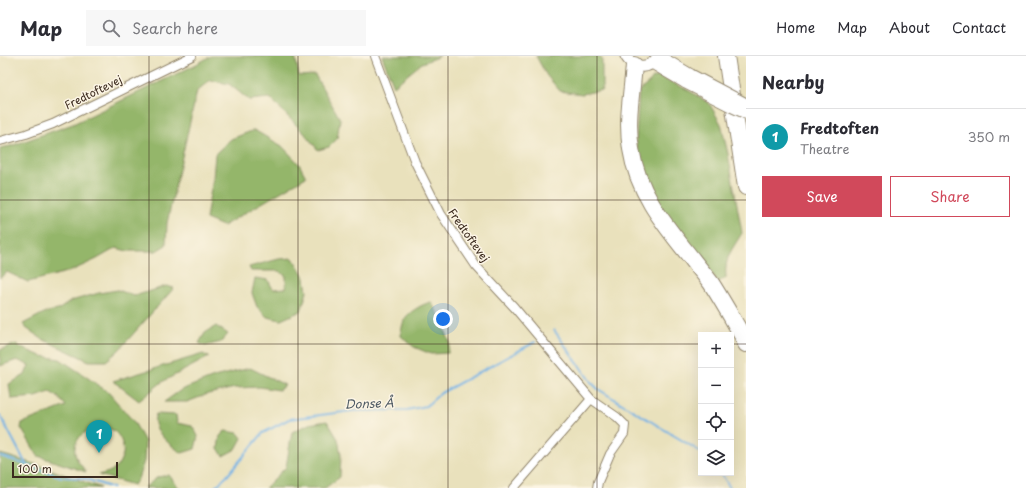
<!DOCTYPE html>
<html lang="en">
<head>
<meta charset="utf-8">
<style>
	:root { --surface:#fff; --page:#f7f7f7; --text:#2b2b33; --muted:#7c7c81; --line:#e1e1e2; --accent:#d1495b }
	body { margin:0; font-family:"Playpen Sans",sans-serif; background:var(--page); color:var(--text) }
	.controls { position:absolute; right:12px; bottom:12px; display:grid; overflow:hidden; border-radius:0px; box-shadow:0 4px 16px #0002 }
	.controls button { width:36px; height:36px; display:grid; place-items:center; padding:0; border:0; border-bottom:1px solid var(--line); background:var(--surface); color:var(--text); font:20px sans-serif }
	.scale { position:absolute; left:12px; bottom:10px; width:106px; box-sizing:border-box; padding-left:4px; border:2px solid #3b2a1e; border-top:0; font-size:11px; line-height:14px; white-space:nowrap; color:#3b2a1e; -webkit-text-stroke:3px #fcf5e5; paint-order:stroke }
	.you { position:absolute; left:443px; top:263px; width:14px; height:14px; margin:-10px; border:3px solid #fff; border-radius:50%; background:#1a73e8; box-shadow:0 0 0 6px #1a73e833 }
	.badge { display:grid; place-items:center; width:26px; height:26px; border-radius:50%; background:var(--accent); color:#fff; font-size:13px; font-weight:700 }
	.pin { position:absolute; translate:-50% -33px; filter:drop-shadow(0 1px 2px #0008) }
	.pin::after { content:''; position:absolute; top:21px; width:14px; height:12px; background:inherit; clip-path:polygon(0 0,100% 0,50% 100%) }
	.list { margin:0; padding:0; list-style:none }
	h2 { display:flex; justify-content:space-between; align-items:center; height:52px; margin:0; padding:0 16px; font-size:17px }
	h2 small { font-size:13px; font-weight:400; color:var(--muted) }
	.list li { display:grid; grid-template-columns:26px 1fr auto; gap:12px; align-items:center; box-sizing:border-box; height:56px; padding:0 16px; border-top:1px solid var(--line) }
	.list b { display:block; font-size:15px; white-space:nowrap }
	.list p { margin:0; font-size:13px; white-space:nowrap; color:var(--muted) }
	.list em { font-size:13px; font-style:normal; color:var(--muted) }
	.actions { display:flex; gap:8px; padding:12px 16px }
	.actions a { flex:1; padding:9px 0; border:1px solid var(--accent); border-radius:0px; text-align:center; font-size:14px; color:var(--accent) }
	.actions .main { background:var(--accent); color:#fff }
	.icon { flex:none; width:22px; height:22px; fill:none; stroke:currentColor; stroke-width:2; stroke-linecap:round; stroke-linejoin:round }
	.map { position:relative; flex:none; width:746px; height:432px; overflow:hidden }
	header { display:flex; align-items:center; gap:24px; box-sizing:border-box; height:56px; padding:0 20px; background:var(--surface); border-bottom:1px solid var(--line) }
	header strong { font-size:19px }
	nav { display:flex; gap:22px; margin-inline-start:auto; font-size:14px }
	.search { width:280px; height:36px; background:var(--page); display:flex; align-items:center; gap:10px; box-sizing:border-box; padding:0 14px; border-radius:0px; color:var(--muted); font-size:15px }
	main { display:flex }
	aside { flex:1; background:var(--surface) }
	.map>svg:first-child { display:block }
	.forest { fill:#94b66a; stroke:#687044 }
	.lines { fill:none; stroke-linecap:round; stroke-linejoin:round }
	.stream { stroke:#72b2e6; stroke-width:2 }
	.minor-casing { stroke:#92866d; stroke-width:10 }
	.tertiary-casing { stroke:#92866d; stroke-width:13 }
	.motorway-casing { stroke:#92866d; stroke-width:18 }
	.minor { stroke:#fff; stroke-width:8 }
	.tertiary { stroke:#fff; stroke-width:11 }
	.motorway { stroke:#fff; stroke-width:16 }
	.tertiary-bridge-casing { stroke:#92866d; stroke-width:13; stroke-linecap:butt }
	.tertiary-bridge { stroke:#fff; stroke-width:11 }
	.grid { fill:none; stroke:#3b2a1e; stroke-width:1; stroke-opacity:0.55 }
	.labels { text-anchor:middle; dominant-baseline:central; stroke-width:3; stroke-linejoin:round; paint-order:stroke }
	.street-label { font-size:11px; fill:#3b2a1e; stroke:#fcf5e5 }
	.water-label { font-size:12px; font-style:italic; fill:#4e5a64; stroke:#fcf5e5 }
</style>
</head>
<body>
<header>
<strong>Map</strong>
<div class="search"><svg class="icon" aria-label="search" viewBox="0 0 24 24"><circle cx="10" cy="10" r="6"/><path d="M15 15l6 6"/></svg>Search here</div>
<nav><a>Home</a><a>Map</a><a>About</a><a>Contact</a></nav>
</header>
<main>
<div class="map">
<svg width="746" height="432" viewBox="0 0 746 432">
	<rect width="100%" height="100%" fill="#fcf5e5"/>
	<filter id="ink" filterUnits="userSpaceOnUse"><feTurbulence type="fractalNoise" baseFrequency=".025" numOctaves="2"/><feDisplacementMap in="SourceGraphic" scale="8" xChannelSelector="R" yChannelSelector="G"/><feConvolveMatrix kernelMatrix="1 2 1 2 8 2 1 2 1" color-interpolation-filters="sRGB"/></filter>
	<filter id="wash" filterUnits="userSpaceOnUse"><feTurbulence type="fractalNoise" baseFrequency=".012" numOctaves="4" result="noise"/><feDisplacementMap in="SourceGraphic" scale="16" xChannelSelector="R" yChannelSelector="G"/><feGaussianBlur stdDeviation="0.9" result="paint"/><feColorMatrix in="noise" values="0 0 0 0 0 0 0 0 0 0 0 0 0 0 0 0 0 1.4 0 .05"/><feComposite in="paint" operator="in"/></filter>
	<g filter="url(#wash)">
		<rect width="100%" height="100%" fill="#e9e1bc"/>
		<path class="forest" d="M 211,0 L 295,0 L 299,20 L 315,19 L 340,63 L 337,83 L 329,91 L 318,94 L 305,78 L 270,42 L 249,44 L 229,28 L 210,24 L 197,35 L 167,167 L 166,189 L 156,195 L 127,195 L 116,192 L 97,203 L 71,215 L 28,226 L 7,216 L 0,222 L 0,92 L 11,90 L 73,68 L 193,10 Z
			M 382,0 L 440,0 L 422,7 L 394,30 Z
			M 536,0 L 598,0 L 602,3 L 602,34 L 582,38 L 560,35 L 547,20 Z
			M 658,20 L 686,33 L 709,47 L 721,68 L 728,98 L 742,177 C 732,194 724,201 726,222 L 718,226 L 659,150 L 639,105 L 636,83 L 639,35 L 650,26 L 653,22 Z
			M 254,74 L 282,90 L 299,108 L 306,121 L 223,170 L 206,163 L 209,144 L 213,123 L 215,98 L 231,83 Z
			M 293,202 L 305,222 L 307,236 L 301,255 L 281,264 L 267,261 L 257,251 L 252,237 L 255,222 L 268,224 L 273,233 L 286,232 L 286,220 L 279,215 L 251,215 L 249,211 L 279,203 Z
			M 166,230 L 174,232 L 118,295 L 106,305 L 89,305 L 42,283 L 26,272 L 23,268 L 44,257 L 58,254 L 71,245 L 99,237 L 118,234 L 134,240 L 151,235 Z
			M 431,246 L 441,263 L 450,287 L 448,297 L 431,298 L 414,291 L 401,280 C 401,274 403,265 406,261 C 412,254 423,248 431,246 Z
			M 216,270 L 228,278 L 221,286 L 205,290 L 199,287 L 205,277 Z
			M 16,288 L 22,292 L 41,300 L 60,303 L 88,322 L 108,336 L 134,366 L 145,386 L 144,405 L 138,423 L 134,429 L 99,419 C 114,415 118,413 123,398 C 124,394 123,391 122,387 C 113,357 67,374 76,401 C 78,407 83,411 86,416 L 38,400 L 21,372 L 22,367 L 66,350 L 58,341 L 50,336 L 36,341 L 11,343 L 9,328 L 25,319 L 29,309 L 17,304 L 0,310 L 0,294 Z
			M 203,298 L 209,301 L 162,326 L 139,345 L 113,325 Z
			M 250,312 L 285,329 L 279,334 L 260,331 L 235,332 L 208,338 L 187,346 L 164,346 L 181,334 L 214,321 Z
			M 156,358 L 176,359 L 177,367 L 192,370 L 198,380 L 195,393 L 182,397 C 171,390 149,373 156,358 Z
			M 327,365 L 338,383 L 341,399 L 340,421 L 325,432 L 265,432 L 286,411 L 292,376 L 309,368 Z
			M 225,375 L 238,377 L 242,382 L 236,393 L 223,400 L 218,392 L 220,380 Z
			M 0,398 L 38,409 L 101,432 L 0,432 Z
			M 169,419 L 179,432 L 144,432 L 158,421 Z"/>
		<g class="lines">
			<path class="stream" d="M 554,274 L 591,326 L 598,333 L 701,396
				M 0,359 L 27,410
				M 0,400 L 62,421 L 83,422 L 113,432
				M 721,417 L 730,432
				M 214,432 L 227,420 L 263,377 L 289,363 L 352,355 L 407,354 L 426,350 L 441,337 L 535,286"/>
		</g>
	</g>
	<g filter="url(#ink)">
		<g class="lines">
			<defs>
				<path id="minor" d="M 375,0 L 415,106 L 441,158 L 476,210 L 514,251 L 591,343 L 617,361 L 625,369 L 624,378 L 610,398 L 598,426 L 597,432
					M 0,85 L 26,78 L 53,68 L 192,0
					M 514,432 L 591,343"/>
				<path id="tertiary" d="M 626,0 C 633,13 651,14 658,0
					M 661,0 L 664,3 L 691,19
					M 652,7 L 686,27"/>
				<path id="motorway" d="M 726,0 L 746,131
					M 634,9 C 632,37 626,65 631,93 C 638,138 665,169 692,203 C 698,211 705,219 711,227 C 722,244 732,262 742,279 L 746,288"/>
			</defs>
			<use href="#minor" class="minor-casing"/>
			<use href="#tertiary" class="tertiary-casing"/>
			<use href="#motorway" class="motorway-casing"/>
			<use href="#minor" class="minor"/>
			<use href="#tertiary" class="tertiary"/>
			<use href="#motorway" class="motorway"/>
			<defs>
				<path id="tertiary-bridge" d="M 691,19 L 746,48
					M 686,27 L 731,50 L 746,57"/>
			</defs>
			<use href="#tertiary-bridge" class="tertiary-bridge-casing"/>
			<use href="#tertiary-bridge" class="tertiary-bridge"/>
		</g>
	</g>
	<path class="grid" d="M 149,0 L 149,432M 298,0 L 298,432M 448,0 L 448,432M 597,0 L 597,432M 0,144 L 746,144M 0,288 L 701,288M 731,288 L 746,288"/>
	<g class="labels">
		<g class="street-label">
			<text transform="translate(93 36) rotate(-26)">Fredtoftevej</text>
			<text transform="translate(469 179) rotate(55)">Fredtoftevej</text>
		</g>
		<g class="water-label">
			<text transform="translate(369 347) rotate(-2)">Donse Å</text>
		</g>
	</g>
</svg>
<div class="controls">
<button>+</button>
<button>−</button>
<button><svg class="icon" aria-label="locate" viewBox="0 0 24 24"><circle cx="12" cy="12" r="6"/><path d="M12 2v4M12 18v4M2 12h4M18 12h4"/></svg></button>
<button><svg class="icon" aria-label="layers" viewBox="0 0 24 24"><path d="M12 4l9 5-9 5-9-5zM3 14l9 5 9-5"/></svg></button>
</div>
<div class="scale">100 m</div>
<div class="you"></div>
<div class="pin badge" style="left:99px;top:397px;background:#0f9aa8">1</div>
</div>
<aside>
<h2>Nearby<small></small></h2>
<ul class="list">
<li><span class="badge" style="background:#0f9aa8">1</span><div><b>Fredtoften</b><p>Theatre</p></div><em>350 m</em></li>
</ul>
<div class="actions"><a class="main">Save</a><a>Share</a></div>
</aside>
</main>
</body>
</html>
